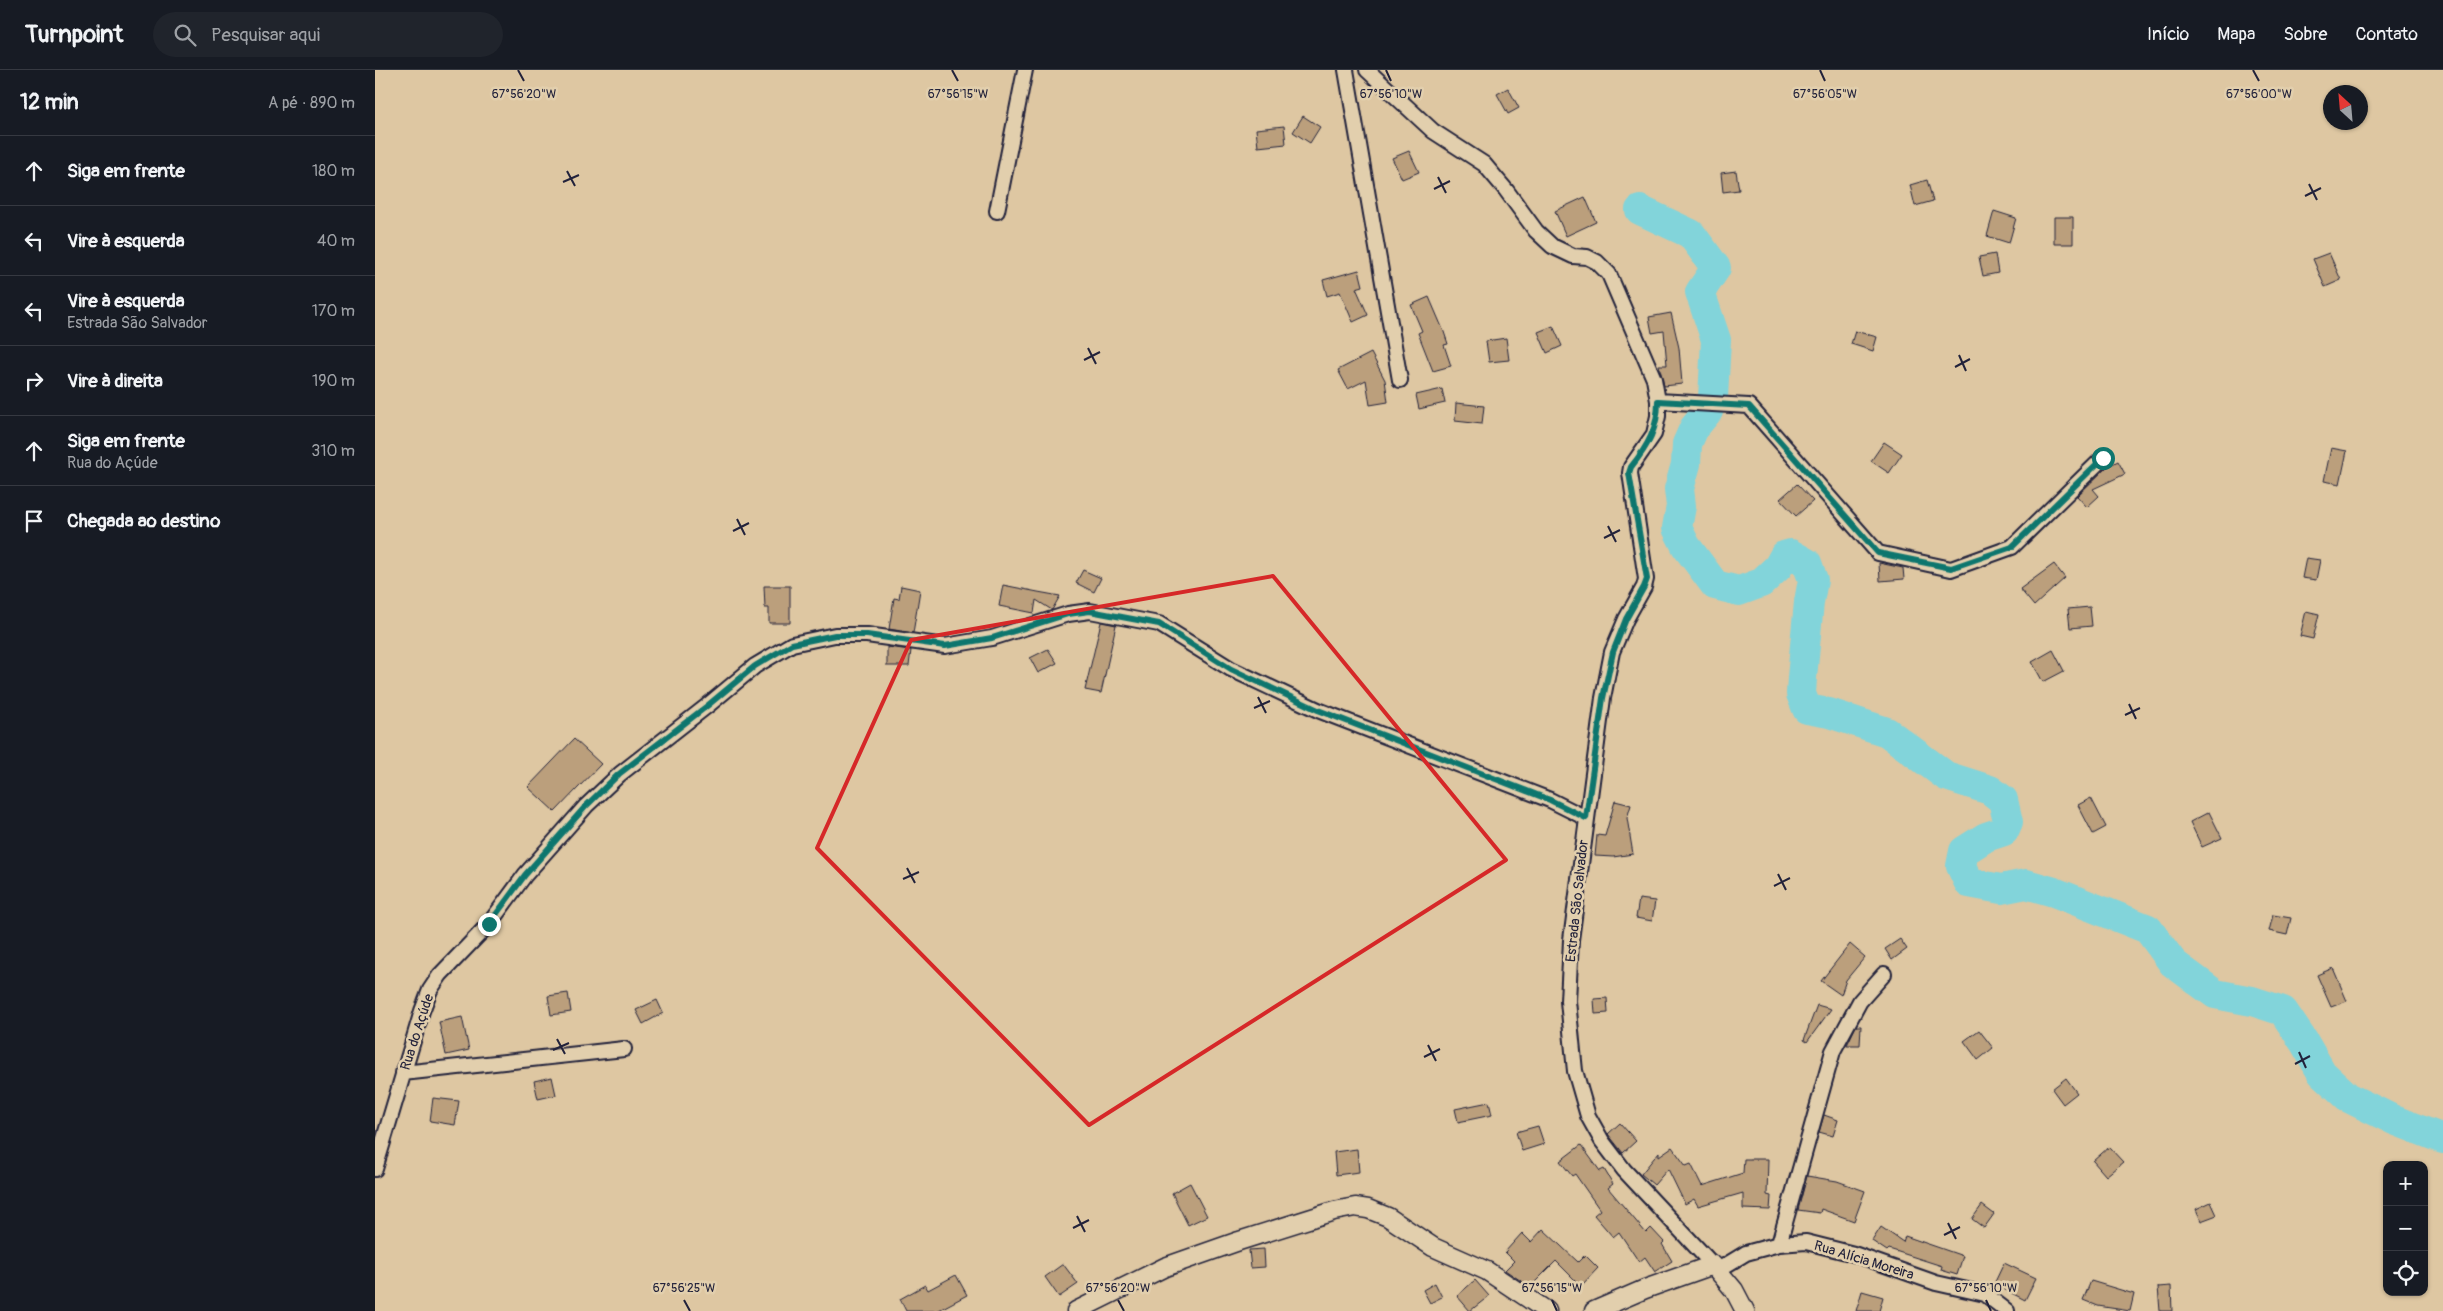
<!DOCTYPE html>
<html lang="pt">
<head>
<meta charset="utf-8">
<style>
	:root { --surface:#171b24; --page:#20242c; --text:#f1f3f6; --muted:#9ea1a6; --line:#363941 }
	body { margin:0; font-family:Pangolin,sans-serif; background:var(--page); color:var(--text) }
	.controls { position:absolute; right:15px; bottom:15px; display:grid; overflow:hidden; border-radius:10px; box-shadow:0 1px 4px #0004 }
	.controls button { width:45px; height:45px; display:grid; place-items:center; padding:0; border:0; border-bottom:1px solid var(--line); background:var(--surface); color:var(--text); font:25px sans-serif }
	.compass { position:absolute; left:1948px; top:15px; width:45px; height:45px; border-radius:50%; background:var(--surface); box-shadow:0 1px 4px #0004; rotate:334deg }
	.stop { position:absolute; width:15px; height:15px; margin:-11px; border:4px solid #0f766e; border-radius:50%; background:#fff }
	.stop.end { background:#0f766e; border-color:#fff; box-shadow:0 1px 5px #0008 }
	.list { margin:0; padding:0; list-style:none }
	h2 { display:flex; justify-content:space-between; align-items:center; height:65px; margin:0; padding:0 20px; font-size:21px }
	h2 small { font-size:16px; font-weight:400; color:var(--muted) }
	.list li { display:grid; grid-template-columns:32px 1fr auto; gap:15px; align-items:center; box-sizing:border-box; height:70px; padding:0 20px; border-top:1px solid var(--line) }
	.list b { display:block; font-size:19px; white-space:nowrap }
	.list p { margin:0; font-size:16px; white-space:nowrap; color:var(--muted) }
	.list em { font-size:16px; font-style:normal; color:var(--muted) }
	.icon { flex:none; width:28px; height:28px; fill:none; stroke:currentColor; stroke-width:2; stroke-linecap:round; stroke-linejoin:round }
	.map { position:relative; flex:none; width:2068px; height:1241px; overflow:hidden }
	header { display:flex; align-items:center; gap:30px; box-sizing:border-box; height:70px; padding:0 25px; background:var(--surface); border-bottom:1px solid var(--line) }
	header strong { font-size:24px }
	nav { display:flex; gap:28px; margin-inline-start:auto; font-size:18px }
	.search { width:350px; height:45px; background:var(--page); display:flex; align-items:center; gap:12px; box-sizing:border-box; padding:0 18px; border-radius:28px; color:var(--muted); font-size:19px }
	main { display:flex }
	aside { flex:1; background:var(--surface) }
	.map>svg:first-child { display:block }
	.lines { fill:none; stroke-linecap:round; stroke-linejoin:round }
	.river { stroke:#82d4da; stroke-width:30 }
	.building { fill:#bb9f7c; stroke:#22223b }
	.minor-casing { stroke:#22223b; stroke-width:18 }
	.tertiary-casing { stroke:#22223b; stroke-width:21 }
	.minor { stroke:#e2cfad; stroke-width:14 }
	.tertiary { stroke:#e2cfad; stroke-width:18 }
	.route { stroke:#0f766e; stroke-width:6 }
	.marked { fill:none; stroke:#d62828; stroke-width:4; stroke-linejoin:round }
	.ticks { fill:none; stroke:#22223b; stroke-width:2 }
	.labels { text-anchor:middle; dominant-baseline:central; stroke-width:5; stroke-linejoin:round; paint-order:stroke }
	.street-label { font-size:14px; fill:#22223b; stroke:#e2cfad }
	.ticks-label { font-size:12px; text-anchor:middle; fill:#22223b; stroke:#e2cfad; stroke-width:5; stroke-linejoin:round; paint-order:stroke }
</style>
</head>
<body>
<header>
<strong>Turnpoint</strong>
<div class="search"><svg class="icon" aria-label="search" viewBox="0 0 24 24"><circle cx="10" cy="10" r="6"/><path d="M15 15l6 6"/></svg>Pesquisar aqui</div>
<nav><a>Início</a><a>Mapa</a><a>Sobre</a><a>Contato</a></nav>
</header>
<main>
<aside>
<h2>12 min<small>A pé · 890 m</small></h2>
<ul class="list">
<li><svg class="icon" aria-label="ahead" viewBox="0 0 24 24"><path d="M12 20V5M6 11l6-6 6 6"/></svg><div><b>Siga em frente</b></div><em>180 m</em></li>
<li><svg class="icon" aria-label="left" viewBox="0 0 24 24"><path d="M17 20v-9H6M10 6l-5 5 5 5"/></svg><div><b>Vire à esquerda</b></div><em>40 m</em></li>
<li><svg class="icon" aria-label="left" viewBox="0 0 24 24"><path d="M17 20v-9H6M10 6l-5 5 5 5"/></svg><div><b>Vire à esquerda</b><p>Estrada São Salvador</p></div><em>170 m</em></li>
<li><svg class="icon" aria-label="right" viewBox="0 0 24 24"><path d="M7 20v-9h11M14 6l5 5-5 5"/></svg><div><b>Vire à direita</b></div><em>190 m</em></li>
<li><svg class="icon" aria-label="ahead" viewBox="0 0 24 24"><path d="M12 20V5M6 11l6-6 6 6"/></svg><div><b>Siga em frente</b><p>Rua do Açúde</p></div><em>310 m</em></li>
<li><svg class="icon" aria-label="arrive" viewBox="0 0 24 24"><path d="M6 21V4h12l-3 4 3 4H6"/></svg><div><b>Chegada ao destino</b></div></li>
</ul>
</aside>
<div class="map">
<svg width="2068" height="1241" viewBox="0 0 2068 1241">
	<rect width="100%" height="100%" fill="#dec7a2"/>
	<filter id="ink" filterUnits="userSpaceOnUse"><feTurbulence type="fractalNoise" baseFrequency=".02" numOctaves="2"/><feDisplacementMap in="SourceGraphic" scale="10" xChannelSelector="R" yChannelSelector="G"/><feConvolveMatrix kernelMatrix="1 2 1 2 8 2 1 2 1" color-interpolation-filters="sRGB"/></filter>
	<g filter="url(#ink)">
		<g class="lines">
			<path class="river" d="M 1265,140 L 1316,164 L 1341,198 L 1325,222 L 1341,270 L 1338,328 L 1333,341 L 1319,358 L 1312,374 L 1311,394 L 1304,419 L 1306,436 L 1302,458 L 1311,476 L 1340,515 L 1364,521 L 1386,513 L 1403,497 L 1409,486 L 1416,484 L 1432,493 L 1438,510 L 1434,532 L 1427,608 L 1426,624 L 1432,639 L 1454,643 L 1512,662 L 1571,706 L 1615,720 L 1628,730 L 1633,752 L 1629,761 L 1611,767 L 1589,781 L 1586,796 L 1594,813 L 1626,819 L 1651,814 L 1679,822 L 1773,859 L 1798,893 L 1840,924 L 1877,931 L 1908,941 L 1929,972 L 1947,1003 L 1974,1028 L 2019,1050 L 2068,1069"/>
		</g>
		<path class="building" d="M 1133,18 L 1144,38 L 1133,44 L 1122,24 Z
			M 928,46 L 945,57 L 935,73 L 918,62 Z
			M 909,56 L 911,74 L 883,77 L 881,59 Z
			M 1034,81 L 1044,102 L 1027,109 L 1017,88 Z
			M 1361,101 L 1364,120 L 1348,122 L 1346,103 Z
			M 1552,110 L 1558,131 L 1540,136 L 1535,115 Z
			M 1210,127 L 1221,152 L 1191,166 L 1180,141 Z
			M 1619,141 L 1641,148 L 1634,173 L 1612,166 Z
			M 1679,147 L 1698,147 L 1698,174 L 1679,174 Z
			M 1954,183 L 1966,210 L 1950,217 L 1938,189 Z
			M 1620,184 L 1623,203 L 1608,206 L 1604,187 Z
			M 984,200 L 988,216 L 981,218 L 993,245 L 978,252 L 965,222 L 952,226 L 948,210 Z
			M 1054,227 L 1069,262 L 1073,274 L 1069,275 L 1076,296 L 1058,301 L 1043,263 L 1047,261 L 1036,235 Z
			M 1296,243 L 1304,278 L 1307,314 L 1289,316 L 1284,295 L 1292,295 L 1289,261 L 1277,263 L 1274,247 Z
			M 1178,256 L 1187,276 L 1172,283 L 1163,262 Z
			M 1480,261 L 1502,267 L 1498,281 L 1476,274 Z
			M 1131,268 L 1134,290 L 1114,292 L 1111,271 Z
			M 996,283 L 1010,310 L 1013,332 L 995,335 L 991,310 L 973,319 L 963,300 Z
			M 1067,319 L 1070,333 L 1044,339 L 1041,325 Z
			M 1081,333 L 1109,336 L 1107,354 L 1080,351 Z
			M 1509,372 L 1527,384 L 1514,403 L 1496,391 Z
			M 1956,378 L 1972,381 L 1965,414 L 1949,411 Z
			M 1743,391 L 1750,404 L 1718,419 L 1724,426 L 1712,437 L 1702,426 L 1732,397 Z
			M 1422,414 L 1438,431 L 1421,446 L 1405,429 Z
			M 1931,488 L 1945,490 L 1941,510 L 1927,508 Z
			M 1504,493 L 1528,498 L 1529,509 L 1505,511 Z
			M 1679,494 L 1690,508 L 1659,536 L 1645,519 Z
			M 708,500 L 726,508 L 719,522 L 701,513 Z
			M 628,515 L 663,522 L 685,526 L 677,540 L 661,530 L 659,543 L 624,536 Z
			M 389,516 L 415,516 L 415,553 L 394,553 L 394,538 L 390,538 Z
			M 526,516 L 545,520 L 538,563 L 514,559 L 519,528 L 524,529 Z
			M 1715,537 L 1717,556 L 1695,558 L 1693,539 Z
			M 1931,541 L 1944,544 L 1938,569 L 1925,566 Z
			M 726,552 L 741,555 L 726,623 L 710,620 Z
			M 512,577 L 536,580 L 534,596 L 512,596 Z
			M 673,579 L 682,593 L 663,603 L 655,588 Z
			M 1678,580 L 1689,601 L 1668,612 L 1657,592 Z
			M 199,669 L 226,694 L 180,742 L 153,717 Z
			M 1716,728 L 1731,757 L 1718,764 L 1703,735 Z
			M 1240,731 L 1256,735 L 1252,748 L 1258,784 L 1238,787 L 1220,786 L 1222,765 L 1230,766 Z
			M 1834,742 L 1847,768 L 1827,777 L 1815,752 Z
			M 1264,829 L 1280,831 L 1277,851 L 1261,848 Z
			M 1898,845 L 1916,848 L 1912,865 L 1894,861 Z
			M 1525,869 L 1532,879 L 1517,890 L 1510,879 Z
			M 1475,874 L 1490,887 L 1471,910 L 1466,925 L 1446,911 Z
			M 1958,898 L 1972,931 L 1956,937 L 1942,905 Z
			M 193,923 L 196,942 L 176,945 L 173,926 Z
			M 1232,928 L 1233,943 L 1220,944 L 1219,929 Z
			M 282,930 L 288,943 L 268,954 L 261,940 Z
			M 1442,935 L 1456,939 L 1432,972 L 1429,970 Z
			M 87,947 L 94,980 L 71,985 L 64,952 Z
			M 1481,956 L 1486,956 L 1485,975 L 1472,975 Z
			M 1604,960 L 1618,978 L 1603,990 L 1589,971 Z
			M 177,1007 L 181,1025 L 163,1029 L 159,1011 Z
			M 1691,1008 L 1702,1023 L 1688,1034 L 1677,1019 Z
			M 58,1028 L 84,1031 L 80,1055 L 55,1051 Z
			M 1114,1032 L 1117,1045 L 1083,1052 L 1080,1039 Z
			M 1449,1045 L 1463,1050 L 1458,1066 L 1444,1062 Z
			M 1245,1053 L 1261,1071 L 1248,1083 L 1233,1064 Z
			M 1163,1056 L 1169,1074 L 1147,1081 L 1141,1062 Z
			M 1206,1075 L 1225,1101 L 1229,1099 L 1238,1114 L 1233,1118 L 1271,1163 L 1276,1158 L 1289,1172 L 1287,1174 L 1297,1191 L 1280,1202 L 1270,1187 L 1264,1192 L 1244,1162 L 1238,1167 L 1219,1145 L 1225,1140 L 1200,1104 L 1197,1106 L 1185,1091 Z
			M 1297,1077 L 1311,1096 L 1316,1094 L 1327,1116 L 1368,1103 L 1369,1089 L 1393,1089 L 1392,1125 L 1396,1126 L 1395,1140 L 1368,1139 L 1368,1123 L 1323,1136 L 1319,1129 L 1310,1134 L 1293,1099 L 1279,1115 L 1266,1104 L 1284,1082 L 1284,1086 Z
			M 1734,1077 L 1748,1092 L 1731,1106 L 1718,1091 Z
			M 982,1079 L 984,1102 L 961,1105 L 959,1082 Z
			M 1432,1106 L 1462,1111 L 1490,1121 L 1479,1151 L 1446,1139 L 1445,1143 L 1423,1140 Z
			M 815,1113 L 832,1146 L 813,1155 L 797,1123 Z
			M 1836,1132 L 1842,1145 L 1826,1151 L 1821,1139 Z
			M 1607,1135 L 1619,1144 L 1609,1158 L 1597,1149 Z
			M 1506,1157 L 1528,1172 L 1530,1166 L 1588,1186 L 1582,1205 L 1566,1200 L 1567,1196 L 1514,1179 L 1512,1181 L 1497,1171 Z
			M 1168,1159 L 1203,1192 L 1210,1185 L 1223,1198 L 1206,1216 L 1181,1191 L 1155,1217 L 1130,1200 L 1139,1191 L 1130,1182 L 1147,1163 L 1156,1172 Z
			M 889,1179 L 890,1197 L 876,1198 L 874,1180 Z
			M 1629,1193 L 1661,1208 L 1650,1230 L 1619,1214 Z
			M 688,1194 L 703,1214 L 684,1227 L 670,1207 Z
			M 581,1205 L 592,1225 L 562,1241 L 531,1241 L 525,1229 L 550,1215 L 553,1220 Z
			M 1100,1210 L 1114,1226 L 1095,1241 L 1082,1226 Z
			M 1716,1211 L 1759,1224 L 1755,1241 L 1723,1236 L 1708,1230 Z
			M 1060,1213 L 1067,1227 L 1055,1233 L 1048,1220 Z
			M 1796,1216 L 1797,1241 L 1785,1241 L 1783,1217 Z
			M 1487,1221 L 1508,1227 L 1504,1241 L 1481,1241 Z"/>
		<g class="lines">
			<defs>
				<path id="minor" d="M 971,0 L 1025,310
					M 992,0 L 1058,61 L 1109,94 L 1131,120 L 1161,161 L 1177,176 L 1198,186 L 1212,187 L 1222,192 L 1234,204 L 1279,309 L 1283,331 L 1283,346 L 1279,364 L 1256,397 L 1255,403 L 1271,509 L 1269,517 L 1251,549 L 1237,582 L 1228,628 L 1196,870 L 1193,931 L 1200,1001 L 1213,1046 L 1227,1071 L 1249,1100 L 1338,1195
					M 622,141 L 650,0
					M 1283,331 L 1374,336 L 1503,483 L 1576,499 L 1637,477 L 1728,388
					M 28,1003 L 249,979
					M 0,1099 L 47,941 L 55,920 L 65,905 L 114,854 L 150,805 L 211,736 L 245,704 L 332,636 L 380,596 L 417,574 L 460,565 L 492,565 L 570,576 L 617,568 L 693,544 L 715,541 L 784,554 L 856,599 L 943,640 L 1175,730 L 1211,748
					M 1404,1174 L 1458,981 L 1485,931 L 1509,904
					M 1343,1200 L 1371,1183 L 1404,1174 L 1431,1172 L 1479,1184 L 1561,1213 L 1610,1224 L 1632,1241"/>
				<path id="tertiary" d="M 701,1241 L 790,1197 L 864,1171 L 959,1141 L 980,1137 L 993,1139 L 1013,1147 L 1058,1177 L 1112,1201 L 1172,1241
					M 1219,1241 L 1270,1219 L 1338,1195 L 1359,1220 L 1370,1241"/>
			</defs>
			<use href="#minor" class="minor-casing"/>
			<use href="#tertiary" class="tertiary-casing"/>
			<use href="#minor" class="minor"/>
			<use href="#tertiary" class="tertiary"/>
		</g>
	</g>
	<g class="lines" filter="url(#ink)">
		<path class="route" d="M 114,854 L 150,805 L 211,736 L 244,704 L 332,636 L 380,596 L 417,574 L 460,565 L 492,565 L 570,576 L 617,568 L 693,544 L 715,541 L 784,554 L 856,599 L 943,640 L 1175,730 L 1211,748 L 1228,628 L 1238,582 L 1251,549 L 1269,517 L 1272,509 L 1254,403 L 1256,397 C 1273,376 1283,358 1283,331 L 1374,336 L 1503,483 L 1576,498 L 1637,477 L 1728,388"/>
	</g>
	<path class="marked" d="M 898,506 L 1131,790 L 714,1055 L 442,778 L 536,570 Z"/>
	<path class="ticks" d="M 143,0 L 149,11M 577,0 L 583,11M 1011,0 L 1016,11M 1445,0 L 1450,11M 1878,0 L 1884,11M 192,101 L 200,116M 1063,107 L 1071,123M 188,112 L 204,105M 1934,114 L 1942,130M 1059,119 L 1075,111M 1930,126 L 1946,118M 713,278 L 721,294M 1584,285 L 1591,301M 709,290 L 725,282M 1580,297 L 1595,289M 362,449 L 370,465M 1233,456 L 1241,472M 358,461 L 374,453M 1229,468 L 1245,460M 883,627 L 891,643M 1754,634 L 1761,649M 879,638 L 895,631M 1750,645 L 1765,638M 532,798 L 540,813M 1403,804 L 1411,820M 528,809 L 544,802M 1399,816 L 1415,808M 182,969 L 190,984M 1053,975 L 1061,991M 178,980 L 194,973M 1924,982 L 1931,998M 1049,987 L 1065,979M 1920,994 L 1935,986M 702,1146 L 710,1162M 1573,1153 L 1581,1169M 698,1158 L 714,1150M 1569,1165 L 1585,1157M 309,1230 L 315,1241M 743,1230 L 749,1241M 1177,1230 L 1182,1241M 1611,1230 L 1616,1241"/>
	<g class="labels">
		<g class="street-label">
			<text transform="translate(1202 831) rotate(-84)">Estrada São Salvador</text>
			<text transform="translate(42 962) rotate(-72)">Rua do Açúde</text>
			<text transform="translate(1489 1190) rotate(17)">Rua Alícia Moreira</text>
		</g>
	</g>
	<g class="ticks-label">
		<text x="149" y="28">67°56'20"W</text>
		<text x="583" y="28">67°56'15"W</text>
		<text x="1016" y="28">67°56'10"W</text>
		<text x="1450" y="28">67°56'05"W</text>
		<text x="1884" y="28">67°56'00"W</text>
		<text x="309" y="1222">67°56'25"W</text>
		<text x="743" y="1222">67°56'20"W</text>
		<text x="1177" y="1222">67°56'15"W</text>
		<text x="1611" y="1222">67°56'10"W</text>
	</g>
</svg>
<div class="controls">
<button>+</button>
<button>−</button>
<button><svg class="icon" aria-label="locate" viewBox="0 0 24 24"><circle cx="12" cy="12" r="6"/><path d="M12 2v4M12 18v4M2 12h4M18 12h4"/></svg></button>
</div>
<svg class="compass" viewBox="-18 -18 36 36"><path d="M0-13l5 13h-10z" fill="#e53935"/><path d="M0 13l5-13h-10z" fill="#9ea1a6"/></svg>
<div class="stop" style="left:1728px;top:388px"></div>
<div class="stop end" style="left:114px;top:854px"></div>
</div>
</main>
</body>
</html>
